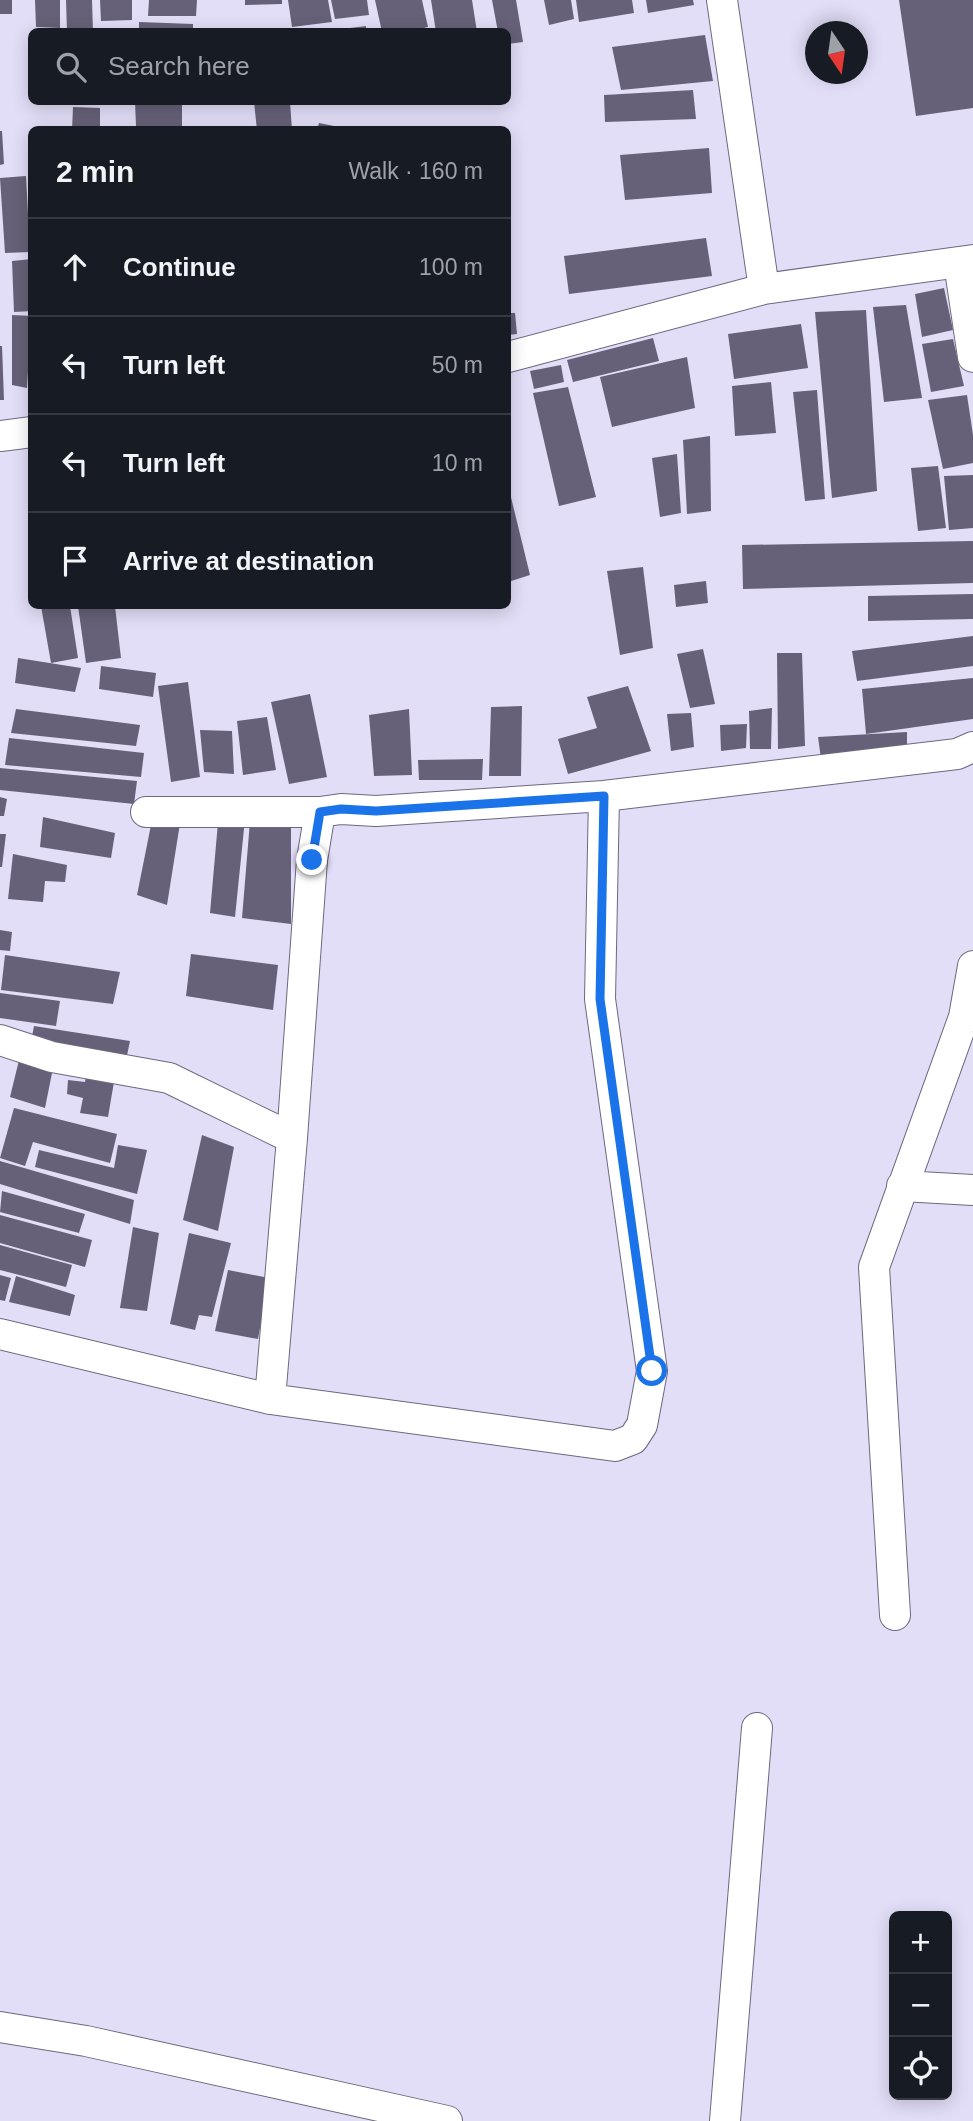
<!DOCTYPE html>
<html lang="en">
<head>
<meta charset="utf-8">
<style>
	:root { --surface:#171b24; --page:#242831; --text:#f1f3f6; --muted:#9ea1a6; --line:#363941 }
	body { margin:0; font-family:Helvetica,sans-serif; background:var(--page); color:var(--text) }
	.controls { position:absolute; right:21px; bottom:21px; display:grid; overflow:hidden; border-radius:10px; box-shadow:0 4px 18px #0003 }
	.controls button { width:63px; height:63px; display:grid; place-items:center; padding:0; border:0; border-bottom:2px solid var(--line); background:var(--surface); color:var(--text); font:35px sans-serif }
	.compass { position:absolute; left:805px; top:21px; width:63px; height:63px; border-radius:50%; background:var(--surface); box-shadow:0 4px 18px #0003; rotate:167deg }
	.stop { position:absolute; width:21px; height:21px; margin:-16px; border:5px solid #1a73e8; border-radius:50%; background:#fff }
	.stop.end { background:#1a73e8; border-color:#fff; box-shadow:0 2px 7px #0008 }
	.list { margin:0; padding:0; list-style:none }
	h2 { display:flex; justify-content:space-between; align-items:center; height:91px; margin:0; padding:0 28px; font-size:30px }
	h2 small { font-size:23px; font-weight:400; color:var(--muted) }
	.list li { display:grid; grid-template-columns:46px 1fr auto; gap:21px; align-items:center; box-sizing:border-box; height:98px; padding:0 28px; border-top:2px solid var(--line) }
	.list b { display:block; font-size:26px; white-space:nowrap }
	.list em { font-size:23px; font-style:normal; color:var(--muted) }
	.icon { flex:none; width:38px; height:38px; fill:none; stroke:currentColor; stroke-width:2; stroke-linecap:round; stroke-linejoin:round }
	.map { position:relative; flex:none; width:973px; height:2121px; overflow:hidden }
	.search { position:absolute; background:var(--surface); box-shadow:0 4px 18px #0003; left:28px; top:28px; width:483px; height:77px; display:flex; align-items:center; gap:18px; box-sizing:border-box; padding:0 24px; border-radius:10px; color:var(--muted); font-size:26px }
	.panel { position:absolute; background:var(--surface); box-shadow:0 4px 18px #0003; left:28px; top:126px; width:483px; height:483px; border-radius:10px }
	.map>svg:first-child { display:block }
	.building { fill:#666178 }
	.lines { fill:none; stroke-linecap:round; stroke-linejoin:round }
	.minor-casing { stroke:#6d687f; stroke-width:32 }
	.minor { stroke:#fff; stroke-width:30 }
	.route { stroke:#1a73e8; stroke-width:9 }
</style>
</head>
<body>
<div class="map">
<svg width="973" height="2121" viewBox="0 0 973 2121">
	<rect width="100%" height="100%" fill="#e3def8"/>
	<path class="building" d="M 0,0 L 12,0 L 12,14 L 0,14 Z
		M 35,0 L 60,0 L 60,28 L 36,27 Z
		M 66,0 L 92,0 L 93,32 L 67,32 Z
		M 100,0 L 132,0 L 132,20 L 101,21 Z
		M 149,0 L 197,0 L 196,16 L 148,16 Z
		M 245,0 L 282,0 L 282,4 L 245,5 Z
		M 288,0 L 328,0 L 332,22 L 292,27 Z
		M 331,0 L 367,0 L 369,15 L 335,19 Z
		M 375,0 L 422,0 L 428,27 L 406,32 L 382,32 Z
		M 431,0 L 472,0 L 477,32 L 436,32 Z
		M 492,0 L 516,0 L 523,42 L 508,44 L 508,32 L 498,32 Z
		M 544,0 L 571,0 L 574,19 L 549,25 Z
		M 576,0 L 632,0 L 634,13 L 579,22 Z
		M 646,0 L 693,0 L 694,5 L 648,13 Z
		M 899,0 L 973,0 L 973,108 L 916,116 Z
		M 139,22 L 193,24 L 193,32 L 139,32 Z
		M 366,26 L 366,32 L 334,32 L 334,30 Z
		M 705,35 L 713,81 L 621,90 L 612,47 Z
		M 29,58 L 32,58 L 32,80 L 28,80 Z
		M 693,90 L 696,119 L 605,122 L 604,95 Z
		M 135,102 L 182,102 L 182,128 L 136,126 Z
		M 254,102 L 290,102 L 292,130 L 257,130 Z
		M 73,107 L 100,108 L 100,130 L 72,130 Z
		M 319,123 L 344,128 L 344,130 L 317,130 Z
		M 0,131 L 2,131 L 4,164 L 0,165 Z
		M 709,148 L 712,193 L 625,200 L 620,155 Z
		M 26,176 L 30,252 L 5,253 L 0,178 Z
		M 706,238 L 712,276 L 569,294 L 564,256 Z
		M 32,259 L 32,311 L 14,312 L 12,261 Z
		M 944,288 L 953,330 L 922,337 L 915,294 Z
		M 906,305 L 922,398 L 884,402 L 873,307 Z
		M 866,310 L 877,491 L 832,498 L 815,312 Z
		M 508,313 L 515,313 L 517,334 L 508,335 Z
		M 12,315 L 32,316 L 32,372 L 28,372 L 27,388 L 12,385 Z
		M 801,324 L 808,368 L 734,379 L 728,334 Z
		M 653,338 L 659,361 L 573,382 L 567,360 Z
		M 953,339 L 964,386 L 931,392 L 922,344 Z
		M 0,346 L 2,346 L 4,400 L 0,400 Z
		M 687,357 L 695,408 L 612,427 L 600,377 Z
		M 561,365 L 564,382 L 534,389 L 530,371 Z
		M 771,382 L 776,433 L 735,436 L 732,386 Z
		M 568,387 L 596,497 L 559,506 L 533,393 Z
		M 817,390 L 825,499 L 805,501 L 793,392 Z
		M 967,395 L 973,435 L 973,463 L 943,469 L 928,400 Z
		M 710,436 L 711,511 L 687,514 L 683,440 Z
		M 677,454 L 681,513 L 660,517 L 652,458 Z
		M 938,466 L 946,528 L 918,531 L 911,468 Z
		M 973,475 L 973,528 L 949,530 L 944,476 Z
		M 508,485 L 530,575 L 508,582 Z
		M 973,541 L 973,583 L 743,589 L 742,545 Z
		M 643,567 L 653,648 L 620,655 L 607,571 Z
		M 706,581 L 708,603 L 676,607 L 674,585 Z
		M 973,594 L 973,619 L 868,621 L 868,596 Z
		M 41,606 L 70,606 L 78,658 L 51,663 Z
		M 78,606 L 115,606 L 121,658 L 86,663 Z
		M 973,636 L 973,666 L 857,681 L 852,651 Z
		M 703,649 L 715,704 L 690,708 L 677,654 Z
		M 777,653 L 802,653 L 805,746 L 778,749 Z
		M 18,658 L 81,668 L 75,692 L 15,683 Z
		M 101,666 L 156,673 L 153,697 L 99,689 Z
		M 973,678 L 973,719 L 866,734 L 862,689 Z
		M 188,682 L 200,777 L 171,782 L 158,686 Z
		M 628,686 L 651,751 L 568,774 L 558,739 L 597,728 L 587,697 Z
		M 310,694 L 327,777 L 289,784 L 271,702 Z
		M 522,706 L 521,776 L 489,776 L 491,707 Z
		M 772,708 L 771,749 L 750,749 L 749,711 Z
		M 16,709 L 140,725 L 136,746 L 11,733 Z
		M 409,709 L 412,775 L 374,776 L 369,715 Z
		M 691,713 L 694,747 L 671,751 L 667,714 Z
		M 267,717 L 276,770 L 243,775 L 237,721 Z
		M 747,724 L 746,748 L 721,751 L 720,725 Z
		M 200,730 L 232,731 L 234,774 L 204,772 Z
		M 907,732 L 907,751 L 821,759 L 818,737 Z
		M 9,738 L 144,753 L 141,777 L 5,765 Z
		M 483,759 L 482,780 L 419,780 L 418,760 Z
		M 0,768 L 137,781 L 134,804 L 0,790 Z
		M 0,797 L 7,799 L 4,816 L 0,816 Z
		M 154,810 L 181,817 L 167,905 L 137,895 Z
		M 219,811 L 245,819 L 235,917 L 210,913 Z
		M 43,817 L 115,833 L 111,858 L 40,847 Z
		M 250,821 L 291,823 L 291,924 L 242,918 Z
		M 0,834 L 6,834 L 2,867 L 0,867 Z
		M 13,854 L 67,865 L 65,882 L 45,881 L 43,902 L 8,899 Z
		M 0,930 L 12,932 L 10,951 L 0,950 Z
		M 191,954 L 278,965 L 273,1010 L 186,996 Z
		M 5,955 L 120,972 L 113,1004 L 1,990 Z
		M 0,993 L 60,1001 L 56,1026 L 0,1018 Z
		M 34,1026 L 130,1041 L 125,1065 L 31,1042 Z
		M 20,1056 L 53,1068 L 45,1108 L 10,1097 Z
		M 87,1069 L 115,1076 L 108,1117 L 80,1113 L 83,1098 L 67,1094 L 68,1080 L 85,1082 Z
		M 14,1108 L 117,1134 L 110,1163 L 33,1142 L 25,1166 L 0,1158 Z
		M 202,1135 L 234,1147 L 218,1231 L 183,1220 Z
		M 118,1145 L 147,1150 L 137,1194 L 35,1167 L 39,1150 L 114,1168 Z
		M 0,1161 L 134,1200 L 130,1224 L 0,1184 Z
		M 2,1191 L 85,1214 L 79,1233 L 0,1212 Z
		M 0,1215 L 92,1240 L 85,1267 L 0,1243 Z
		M 133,1227 L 159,1233 L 147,1311 L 120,1308 Z
		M 189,1233 L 231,1243 L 212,1317 L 199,1315 L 195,1330 L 170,1324 Z
		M 0,1245 L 72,1265 L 66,1287 L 0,1270 Z
		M 228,1270 L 269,1278 L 258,1339 L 215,1331 Z
		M 0,1275 L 11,1278 L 5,1301 L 0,1300 Z
		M 16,1276 L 75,1295 L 70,1316 L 9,1302 Z"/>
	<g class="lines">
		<defs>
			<path id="minor" d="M 959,263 L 973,357
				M 764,289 L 973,260
				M 508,357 L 764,289 L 722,0
				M 0,436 L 32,432
				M 146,812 L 320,812
				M 964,1017 L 973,966
				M 0,1040 L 52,1057 L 169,1078 L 292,1138
				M 902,1186 L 973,1190
				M 0,1334 L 270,1399 L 615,1446 L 633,1439 L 642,1425 L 652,1371 L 600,999 L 604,796
				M 270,1399 L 292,1138 L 312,860 L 320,812 L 341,809 L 376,811 L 604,796 L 957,754 L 973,747
				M 895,1615 L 874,1267 L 964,1017 L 973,1016
				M 0,2027 L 86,2041 L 447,2121
				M 725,2121 L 757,1728"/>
		</defs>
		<use href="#minor" class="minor-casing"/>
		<use href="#minor" class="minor"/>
	</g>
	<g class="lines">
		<path class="route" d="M 312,860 L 320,812 L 341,809 L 376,811 L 604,796 L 600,999 L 652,1371"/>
	</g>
</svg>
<div class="controls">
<button>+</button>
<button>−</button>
<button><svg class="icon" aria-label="locate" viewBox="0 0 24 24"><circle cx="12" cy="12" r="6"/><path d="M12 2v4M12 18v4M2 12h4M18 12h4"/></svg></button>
</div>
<svg class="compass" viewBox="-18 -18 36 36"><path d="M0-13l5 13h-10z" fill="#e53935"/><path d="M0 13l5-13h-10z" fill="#9ea1a6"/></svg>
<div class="stop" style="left:652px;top:1371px"></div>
<div class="stop end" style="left:312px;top:860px"></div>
<div class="search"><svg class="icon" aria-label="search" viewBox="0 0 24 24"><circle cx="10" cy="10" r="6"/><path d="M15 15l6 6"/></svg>Search here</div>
<section class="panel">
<h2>2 min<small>Walk · 160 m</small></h2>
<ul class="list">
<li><svg class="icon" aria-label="ahead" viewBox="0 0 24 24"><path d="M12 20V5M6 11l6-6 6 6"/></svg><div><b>Continue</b></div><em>100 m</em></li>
<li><svg class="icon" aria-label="left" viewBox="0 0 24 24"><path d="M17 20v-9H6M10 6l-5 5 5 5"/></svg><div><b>Turn left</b></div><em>50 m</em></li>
<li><svg class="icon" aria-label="left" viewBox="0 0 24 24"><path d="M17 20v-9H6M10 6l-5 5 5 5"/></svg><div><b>Turn left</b></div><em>10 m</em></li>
<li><svg class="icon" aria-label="arrive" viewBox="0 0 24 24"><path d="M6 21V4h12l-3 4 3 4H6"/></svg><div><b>Arrive at destination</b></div></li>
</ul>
</section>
</div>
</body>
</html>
